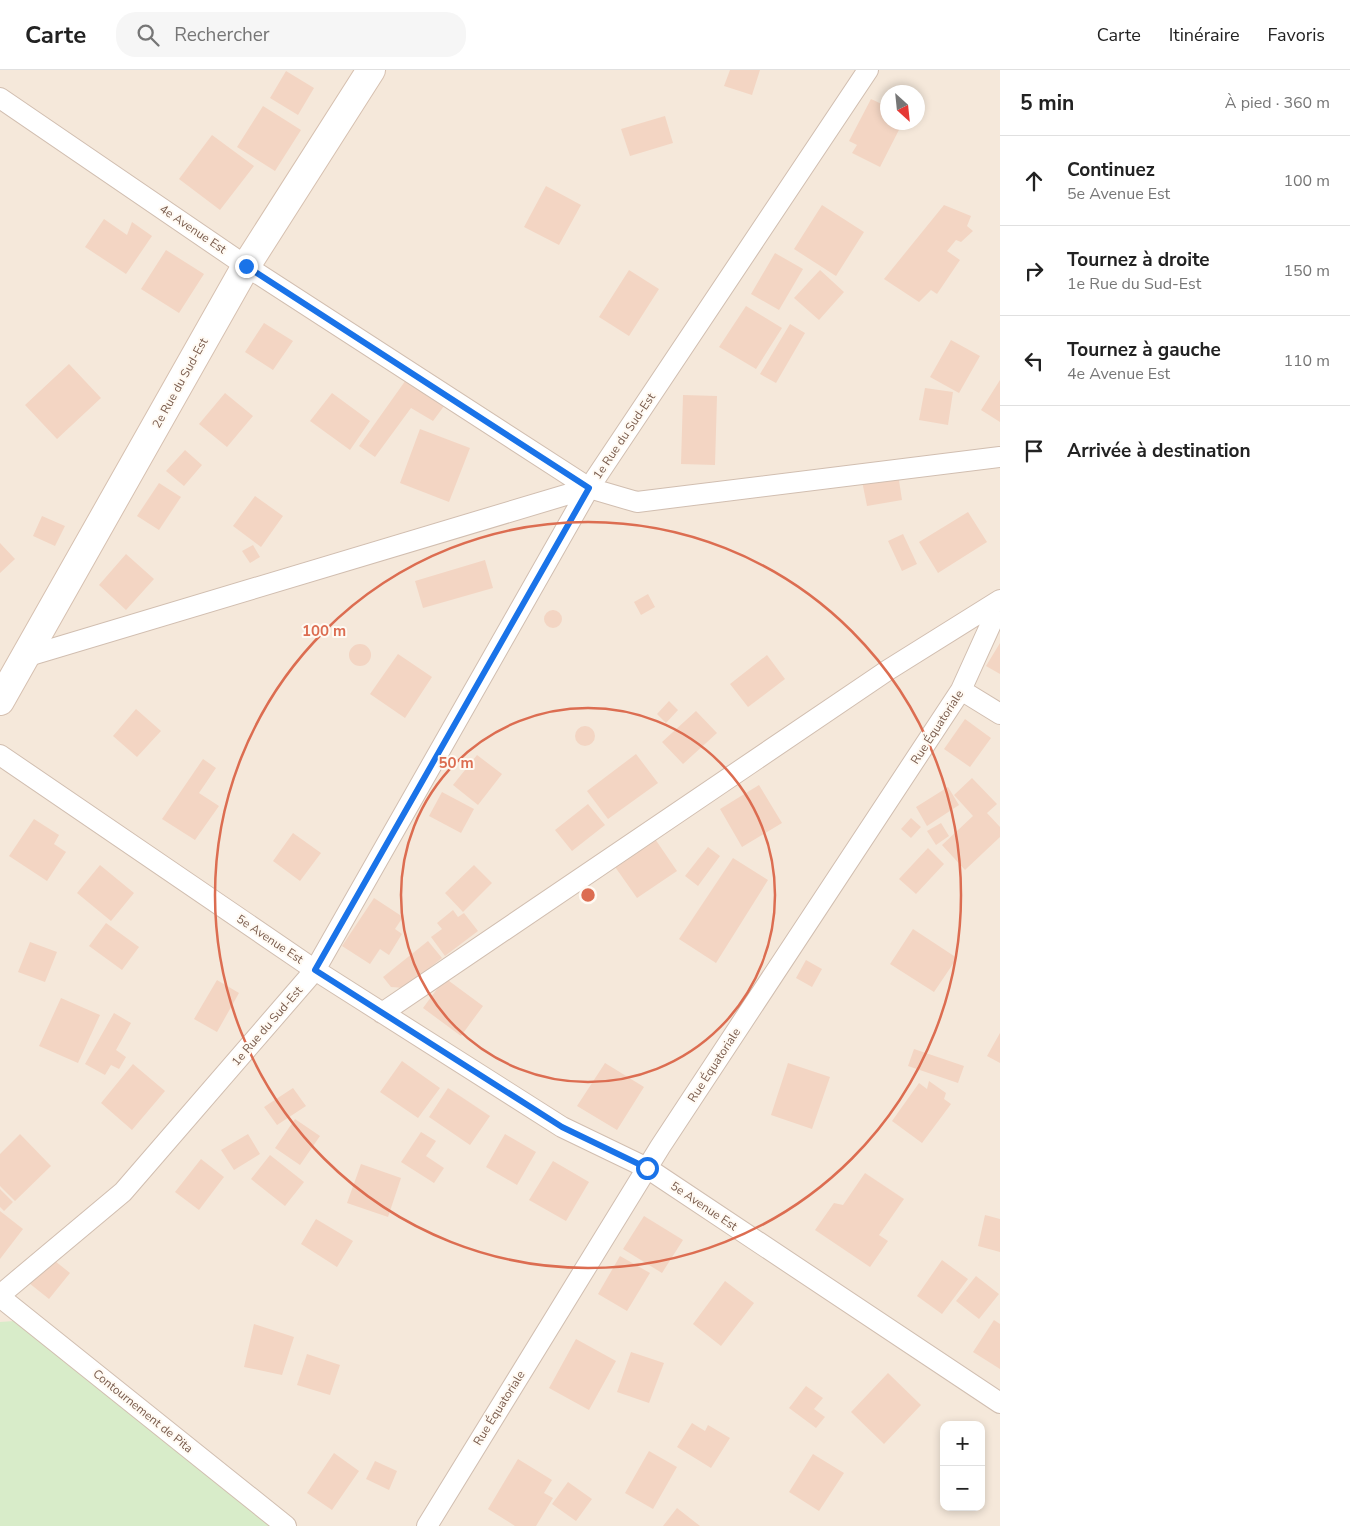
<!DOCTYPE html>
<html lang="fr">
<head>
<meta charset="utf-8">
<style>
	:root { --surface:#fff; --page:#f6f6f6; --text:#222; --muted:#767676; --line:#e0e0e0 }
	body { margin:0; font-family:"Nunito Sans",sans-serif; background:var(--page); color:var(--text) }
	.controls { position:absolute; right:15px; bottom:15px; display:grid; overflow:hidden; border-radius:10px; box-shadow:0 2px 8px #0003 }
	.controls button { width:45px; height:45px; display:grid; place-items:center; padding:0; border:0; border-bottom:1px solid var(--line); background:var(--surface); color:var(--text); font:25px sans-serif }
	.compass { position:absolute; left:880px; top:15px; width:45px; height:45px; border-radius:50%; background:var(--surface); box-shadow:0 2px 8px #0003; rotate:153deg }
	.stop { position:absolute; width:15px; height:15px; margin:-11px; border:4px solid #1a73e8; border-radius:50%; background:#fff }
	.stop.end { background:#1a73e8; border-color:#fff; box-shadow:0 1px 5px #0008 }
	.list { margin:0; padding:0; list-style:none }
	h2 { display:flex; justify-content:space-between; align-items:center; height:65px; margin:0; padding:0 20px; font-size:21px }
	h2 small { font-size:16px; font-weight:400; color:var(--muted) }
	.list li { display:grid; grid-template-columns:32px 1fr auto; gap:15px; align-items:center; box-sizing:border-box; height:90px; padding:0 20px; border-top:1px solid var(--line) }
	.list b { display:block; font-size:19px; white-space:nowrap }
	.list p { margin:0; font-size:16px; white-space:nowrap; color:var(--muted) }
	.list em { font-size:16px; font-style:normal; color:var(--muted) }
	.icon { flex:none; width:28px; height:28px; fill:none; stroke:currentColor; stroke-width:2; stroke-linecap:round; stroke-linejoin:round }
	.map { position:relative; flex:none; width:1000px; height:1456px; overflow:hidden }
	header { display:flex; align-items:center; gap:30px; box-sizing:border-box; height:70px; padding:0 25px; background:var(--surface); border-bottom:1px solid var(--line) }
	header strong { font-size:24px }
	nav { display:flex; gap:28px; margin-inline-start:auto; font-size:18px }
	.search { width:350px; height:45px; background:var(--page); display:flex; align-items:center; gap:12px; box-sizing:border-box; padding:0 18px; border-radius:20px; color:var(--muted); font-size:19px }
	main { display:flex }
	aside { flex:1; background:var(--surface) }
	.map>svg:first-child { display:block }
	.residential { fill:#f5e8da; fill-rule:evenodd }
	.green { fill:#d8ecc9 }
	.building { fill:#f3d5c3 }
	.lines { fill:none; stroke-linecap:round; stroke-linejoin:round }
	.street-casing { stroke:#d1beb0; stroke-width:22 }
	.secondary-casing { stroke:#d6c0b0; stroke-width:30 }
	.street { stroke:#fff; stroke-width:20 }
	.secondary { stroke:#fff; stroke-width:28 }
	.route { stroke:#1a73e8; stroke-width:6 }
	.ring { fill:none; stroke:#dc6d51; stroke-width:2.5 }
	.labels { text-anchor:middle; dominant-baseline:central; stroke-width:4; stroke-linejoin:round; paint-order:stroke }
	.street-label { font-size:12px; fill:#7a5c4d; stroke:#fffaf3 }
	.centre { fill:#dc6d51; stroke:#fffaf3; stroke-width:2.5 }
	.ring-label { font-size:15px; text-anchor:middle; font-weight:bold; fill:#dc6d51; stroke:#fffaf3; stroke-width:4; stroke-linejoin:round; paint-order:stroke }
</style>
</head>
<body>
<header>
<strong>Carte</strong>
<div class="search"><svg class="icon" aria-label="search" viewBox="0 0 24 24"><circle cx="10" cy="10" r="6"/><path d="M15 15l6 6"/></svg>Rechercher</div>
<nav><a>Carte</a><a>Itinéraire</a><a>Favoris</a></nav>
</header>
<main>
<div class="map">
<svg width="1000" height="1456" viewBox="0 0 1000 1456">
	<rect width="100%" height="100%" fill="#fdf6ec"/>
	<path class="residential" d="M 0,0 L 1000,0 L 1000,1456 L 0,1456 ZM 888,22 L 918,22 L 918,52 L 888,52 ZM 944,1355 L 981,1355 L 981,1437 L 944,1437 Z"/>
	<path class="green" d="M 14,1251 L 272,1456 L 0,1456 L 0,1252 Z"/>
	<path class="building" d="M 730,0 L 760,0 L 752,25 L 724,16 Z
		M 286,1 L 314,18 L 298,45 L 270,28 Z
		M 871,29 L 888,37 L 888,52 L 903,52 L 880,97 L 852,83 L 857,75 L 849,71 Z
		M 263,36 L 301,60 L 275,101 L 237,77 Z
		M 665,46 L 673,73 L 630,86 L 621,59 Z
		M 212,65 L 254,96 L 220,140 L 179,109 Z
		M 546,116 L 581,135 L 559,175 L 524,157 Z
		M 822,135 L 864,162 L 836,206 L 794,179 Z
		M 944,135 L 971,146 L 967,156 L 973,161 L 961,172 L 956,170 L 947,181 L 960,190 L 937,224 L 931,220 L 919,232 L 884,209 Z
		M 104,149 L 127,165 L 132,152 L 152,166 L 126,204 L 85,177 Z
		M 166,180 L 204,204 L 179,243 L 141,219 Z
		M 775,183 L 803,199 L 779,240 L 751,224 Z
		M 629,200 L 659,219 L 629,266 L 599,247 Z
		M 820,200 L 844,222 L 819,250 L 794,228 Z
		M 746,236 L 782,258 L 756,299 L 719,277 Z
		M 264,253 L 293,271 L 273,300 L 245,282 Z
		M 790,254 L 805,263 L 776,313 L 760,304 Z
		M 951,270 L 980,286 L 959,323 L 930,307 Z
		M 69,294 L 101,328 L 57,369 L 25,335 Z
		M 408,307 L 447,332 L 433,351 L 411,338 L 375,387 L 359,376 Z
		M 1000,310 L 1000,352 L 981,340 Z
		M 925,318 L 953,322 L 948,355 L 919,350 Z
		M 225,323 L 253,346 L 227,377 L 199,354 Z
		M 332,323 L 370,351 L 350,380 L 310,351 Z
		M 683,325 L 717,326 L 715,395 L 681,394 Z
		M 420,359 L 470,378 L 449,432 L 400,413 Z
		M 185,380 L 202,395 L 184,416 L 166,401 Z
		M 898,404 L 902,430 L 867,436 L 862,411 Z
		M 159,413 L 181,427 L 159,460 L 137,446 Z
		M 255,426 L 283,446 L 261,477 L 233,456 Z
		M 968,442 L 987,472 L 938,503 L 919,472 Z
		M 42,446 L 65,456 L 55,476 L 33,466 Z
		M 903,464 L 917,494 L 902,501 L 888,471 Z
		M 0,473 L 15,489 L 0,503 Z
		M 253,475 L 260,487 L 250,493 L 242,481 Z
		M 126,484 L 154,509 L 126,540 L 99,515 Z
		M 485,490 L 493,518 L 423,538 L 415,511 Z
		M 648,524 L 655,537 L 641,545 L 634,532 Z
		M544 549a9 9 0 1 1 18 0a9 9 0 1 1-18 0Z
		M 1000,573 L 1000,604 L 986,596 Z
		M349 585a11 11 0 1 1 22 0a11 11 0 1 1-22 0Z
		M 398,584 L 432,607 L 405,648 L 370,624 Z
		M 767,585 L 785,609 L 748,637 L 730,614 Z
		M 669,631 L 678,640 L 666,653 L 657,644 Z
		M 136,639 L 161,661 L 137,687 L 113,666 Z
		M 696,641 L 717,663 L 683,694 L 662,672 Z
		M 965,649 L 991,668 L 970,697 L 944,679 Z
		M575 666a10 10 0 1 1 20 0a10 10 0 1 1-20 0Z
		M 636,684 L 658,713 L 608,749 L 587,721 Z
		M 477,685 L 502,704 L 478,735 L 453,715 Z
		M 203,689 L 216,698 L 199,723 L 219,736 L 195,770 L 162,749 Z
		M 972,708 L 997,734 L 987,743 L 1000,757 L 1000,767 L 965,800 L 942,775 L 973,746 L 954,725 Z
		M 759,715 L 782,753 L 742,777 L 720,739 Z
		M 948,717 L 959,735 L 927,756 L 916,737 Z
		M 442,722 L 474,739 L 461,763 L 429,746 Z
		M 588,734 L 605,755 L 572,781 L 555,760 Z
		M 911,748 L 921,757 L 911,768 L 901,759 Z
		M 34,749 L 59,765 L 54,774 L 66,782 L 47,811 L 9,786 Z
		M 941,753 L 949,766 L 936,775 L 927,761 Z
		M 293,763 L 321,783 L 300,811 L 273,791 Z
		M 653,766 L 677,801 L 637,828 L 613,794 Z
		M 708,777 L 720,786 L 698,816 L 685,806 Z
		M 928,778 L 944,794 L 916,824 L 899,809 Z
		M 733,788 L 768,810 L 716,893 L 679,869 Z
		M 100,795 L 134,823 L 111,851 L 77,823 Z
		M 474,795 L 492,813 L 463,842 L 445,823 Z
		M 374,828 L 403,847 L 395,859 L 402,864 L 389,885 L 380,879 L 370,894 L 342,876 Z
		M 453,840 L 458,847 L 464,843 L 478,861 L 445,886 L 431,867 L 442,859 L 437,853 Z
		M 106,853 L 139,877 L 122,900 L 89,876 Z
		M 913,859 L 957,888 L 934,922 L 890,894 Z
		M 428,871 L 442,888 L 404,918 L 391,917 L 383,907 Z
		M 30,872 L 57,882 L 45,912 L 18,902 Z
		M 806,890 L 822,899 L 812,917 L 796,908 Z
		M 445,908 L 483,936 L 461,966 L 423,938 Z
		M 217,910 L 239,923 L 217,962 L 194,949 Z
		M 61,928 L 100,945 L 78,993 L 39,976 Z
		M 114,943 L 131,953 L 116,980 L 126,987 L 119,999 L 111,995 L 105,1005 L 85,994 Z
		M 1000,963 L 1000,993 L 987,986 Z
		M 914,979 L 964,996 L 958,1013 L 908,996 Z
		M 402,991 L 440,1018 L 418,1048 L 380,1022 Z
		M 605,993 L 644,1017 L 617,1060 L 577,1036 Z
		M 788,993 L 830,1007 L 812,1059 L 771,1045 Z
		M 133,994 L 165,1021 L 132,1060 L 101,1033 Z
		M 929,1011 L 946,1023 L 944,1029 L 951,1034 L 922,1073 L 892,1051 L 919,1013 L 927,1019 Z
		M 293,1018 L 306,1036 L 277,1055 L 264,1037 Z
		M 448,1018 L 490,1046 L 470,1075 L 429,1047 Z
		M 295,1049 L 320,1066 L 300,1095 L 275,1078 Z
		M 421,1062 L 436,1071 L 426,1086 L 444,1098 L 434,1113 L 401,1092 Z
		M 20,1064 L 51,1096 L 15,1131 L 0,1116 L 0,1084 Z
		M 248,1064 L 260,1084 L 234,1100 L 221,1080 Z
		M 505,1064 L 536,1082 L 517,1115 L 486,1097 Z
		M 270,1085 L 304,1112 L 285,1136 L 251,1109 Z
		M 201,1089 L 224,1107 L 199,1140 L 175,1122 Z
		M 553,1091 L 589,1112 L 566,1151 L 529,1130 Z
		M 361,1094 L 401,1108 L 388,1147 L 347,1133 Z
		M 865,1103 L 904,1129 L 879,1165 L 888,1171 L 870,1197 L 815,1160 L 834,1133 L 843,1135 Z
		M 0,1119 L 13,1132 L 4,1141 L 0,1137 Z
		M 0,1141 L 23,1159 L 0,1189 Z
		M 985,1145 L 1000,1149 L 1000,1182 L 978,1176 Z
		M 644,1146 L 683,1170 L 662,1203 L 623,1179 Z
		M 316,1149 L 353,1171 L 337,1197 L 301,1174 Z
		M 620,1186 L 650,1203 L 627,1241 L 598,1224 Z
		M 50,1187 L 70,1203 L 49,1229 L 29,1213 Z
		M 942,1190 L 968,1209 L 942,1244 L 917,1226 Z
		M 976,1206 L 999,1224 L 979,1249 L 956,1231 Z
		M 725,1211 L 754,1233 L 721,1276 L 693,1254 Z
		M 994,1250 L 1000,1254 L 1000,1299 L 973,1282 Z
		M 254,1254 L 294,1267 L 282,1305 L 244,1297 Z
		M 576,1269 L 616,1291 L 589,1340 L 549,1318 Z
		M 631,1282 L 664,1293 L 649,1333 L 617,1322 Z
		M 307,1284 L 340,1295 L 330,1325 L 297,1315 Z
		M 888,1303 L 921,1335 L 884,1374 L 851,1342 Z
		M 806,1316 L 823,1328 L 814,1339 L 825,1347 L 816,1358 L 789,1338 Z
		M 692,1353 L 705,1361 L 708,1355 L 730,1368 L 711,1398 L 677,1377 Z
		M 649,1381 L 677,1397 L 653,1439 L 625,1423 Z
		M 334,1383 L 359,1401 L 332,1440 L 307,1423 Z
		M 813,1384 L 844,1403 L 819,1441 L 789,1422 Z
		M 518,1389 L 552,1410 L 544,1423 L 553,1428 L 536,1456 L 515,1456 L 488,1439 Z
		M 375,1391 L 397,1401 L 389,1420 L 366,1409 Z
		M 568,1412 L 592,1429 L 576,1451 L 552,1434 Z
		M 677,1438 L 700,1456 L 663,1456 Z"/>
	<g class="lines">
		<defs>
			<path id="street" d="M 0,28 L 246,196 L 589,418
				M 25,587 L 589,418 L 637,432 L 1000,387
				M 961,620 L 1000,644
				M 0,685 L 315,900 L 562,1057 L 647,1098 L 1000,1333
				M 382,943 L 888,600 L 1000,530
				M 0,1225 L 123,1122 L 315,900 L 589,418 L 868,0
				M 0,1227 L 286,1456
				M 427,1456 L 660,1077 L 961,620 L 1000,534"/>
			<path id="secondary" d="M 0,631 L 246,196 L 371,0"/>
		</defs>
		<use href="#street" class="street-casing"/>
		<use href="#secondary" class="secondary-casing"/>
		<use href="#street" class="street"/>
		<use href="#secondary" class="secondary"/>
	</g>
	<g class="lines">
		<path class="route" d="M 246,196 L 589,418 L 315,900 L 562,1057 L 647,1098"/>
	</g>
	<g class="ring">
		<circle cx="588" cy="825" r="187"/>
		<circle cx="588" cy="825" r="373"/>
	</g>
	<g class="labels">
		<g class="street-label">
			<text transform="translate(193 159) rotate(34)">4e Avenue Est</text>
			<text transform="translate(180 313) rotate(-61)">2e Rue du Sud-Est</text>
			<text transform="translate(624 366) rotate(-56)">1e Rue du Sud-Est</text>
			<text transform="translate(937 657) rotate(-57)">Rue Équatoriale</text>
			<text transform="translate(270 869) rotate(34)">5e Avenue Est</text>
			<text transform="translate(267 956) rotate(-49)">1e Rue du Sud-Est</text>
			<text transform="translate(714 995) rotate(-57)">Rue Équatoriale</text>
			<text transform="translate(704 1136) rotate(34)">5e Avenue Est</text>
			<text transform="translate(499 1338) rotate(-58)">Rue Équatoriale</text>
			<text transform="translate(143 1341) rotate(39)">Contournement de Pita</text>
		</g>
	</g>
	<circle cx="588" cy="825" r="8" class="centre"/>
	<g class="ring-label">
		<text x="324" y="566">100 m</text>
		<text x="456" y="698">50 m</text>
	</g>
</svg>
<div class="controls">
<button>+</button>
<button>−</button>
</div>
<svg class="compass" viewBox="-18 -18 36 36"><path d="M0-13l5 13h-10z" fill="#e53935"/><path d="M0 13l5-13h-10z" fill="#767676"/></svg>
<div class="stop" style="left:647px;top:1098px"></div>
<div class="stop end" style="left:246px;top:196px"></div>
</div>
<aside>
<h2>5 min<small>À pied · 360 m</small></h2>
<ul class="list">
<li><svg class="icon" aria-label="ahead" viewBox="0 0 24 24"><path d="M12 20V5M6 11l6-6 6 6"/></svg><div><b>Continuez</b><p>5e Avenue Est</p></div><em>100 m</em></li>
<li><svg class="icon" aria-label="right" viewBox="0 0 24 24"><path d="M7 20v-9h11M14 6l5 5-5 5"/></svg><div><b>Tournez à droite</b><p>1e Rue du Sud-Est</p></div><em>150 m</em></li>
<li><svg class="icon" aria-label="left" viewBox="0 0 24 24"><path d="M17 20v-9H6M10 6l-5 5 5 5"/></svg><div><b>Tournez à gauche</b><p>4e Avenue Est</p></div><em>110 m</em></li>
<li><svg class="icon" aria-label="arrive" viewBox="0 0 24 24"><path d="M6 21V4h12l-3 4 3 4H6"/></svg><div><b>Arrivée à destination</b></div></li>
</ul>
</aside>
</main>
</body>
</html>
